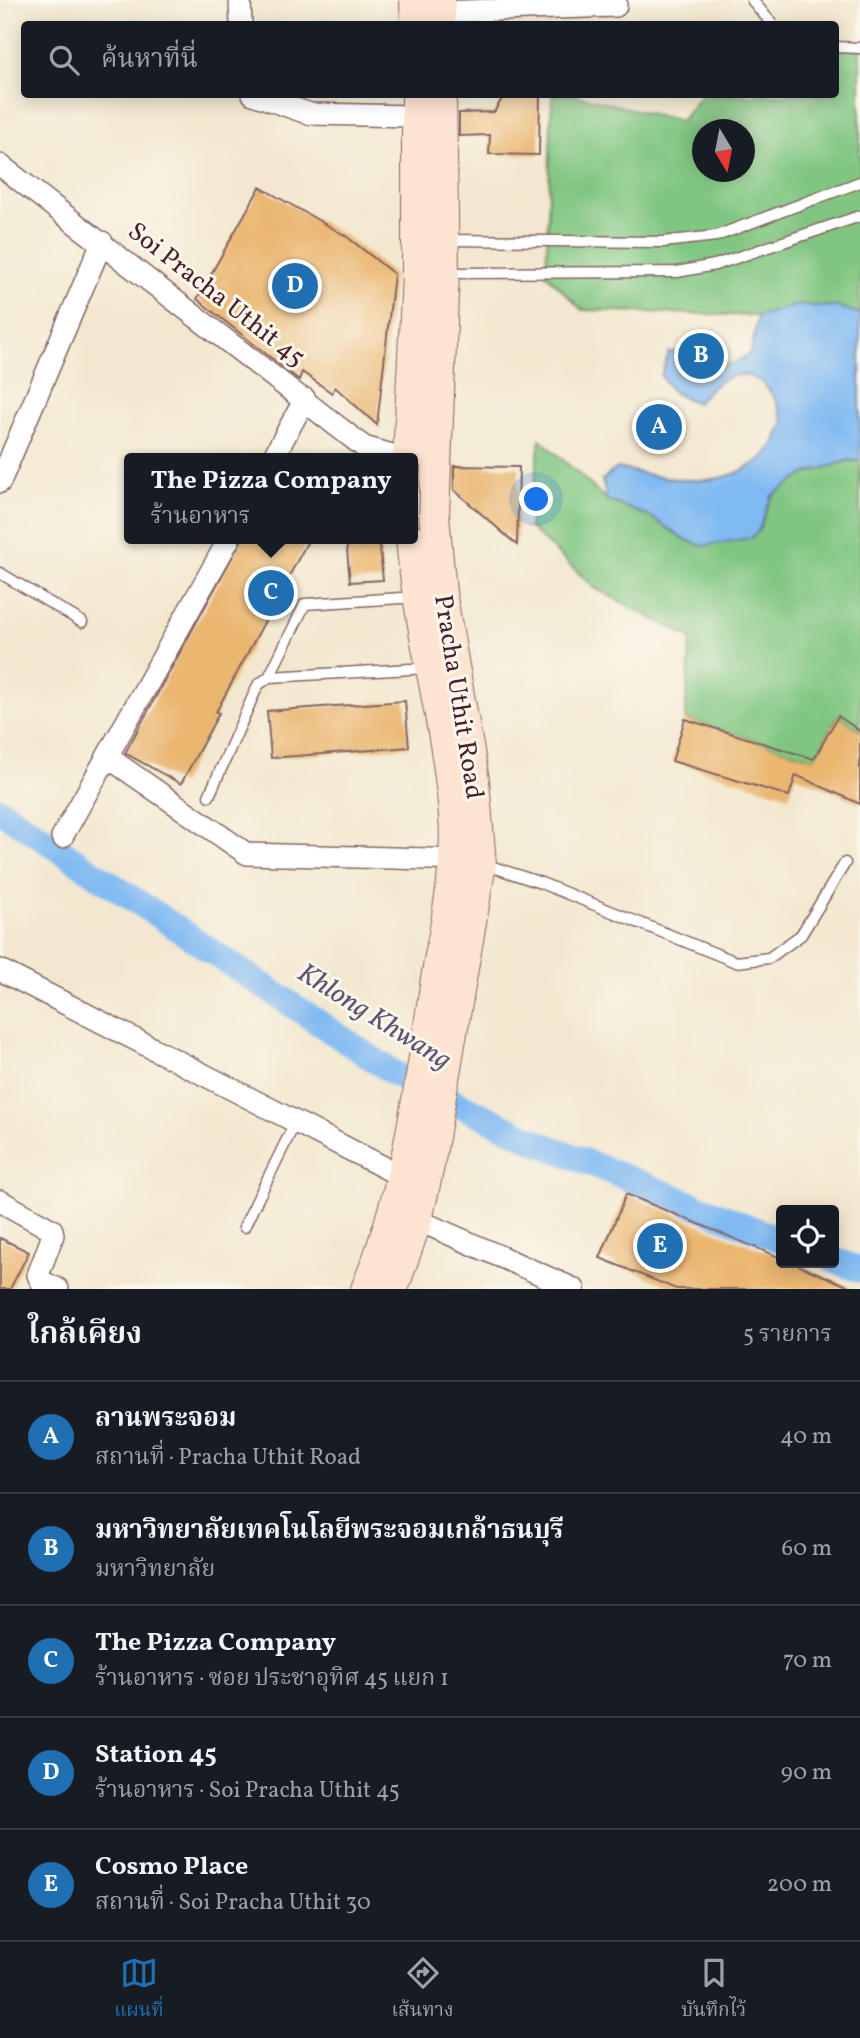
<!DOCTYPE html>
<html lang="th">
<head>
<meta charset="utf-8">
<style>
	:root { --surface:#171b24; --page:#242831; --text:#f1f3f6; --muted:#9ea1a6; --line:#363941; --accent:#1f6fb2 }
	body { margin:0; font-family:Vollkorn,"Noto Serif Thai",serif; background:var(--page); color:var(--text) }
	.controls { position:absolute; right:21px; bottom:21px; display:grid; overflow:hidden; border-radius:7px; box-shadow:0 4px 18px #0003 }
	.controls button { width:63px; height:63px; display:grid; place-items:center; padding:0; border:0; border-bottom:2px solid var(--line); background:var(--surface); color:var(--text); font:35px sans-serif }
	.compass { position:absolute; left:692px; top:119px; width:63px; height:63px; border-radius:50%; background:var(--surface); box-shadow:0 4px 18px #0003; rotate:170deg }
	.you { position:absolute; left:537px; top:500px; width:24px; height:24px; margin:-18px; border:5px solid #fff; border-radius:50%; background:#1a73e8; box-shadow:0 0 0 10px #1a73e833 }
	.badge { display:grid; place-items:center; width:46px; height:46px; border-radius:50%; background:var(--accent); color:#fff; font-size:23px; font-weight:700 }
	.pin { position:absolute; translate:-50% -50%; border:4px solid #fff; box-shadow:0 2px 7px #0006 }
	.popup { position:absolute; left:124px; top:453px; width:294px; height:91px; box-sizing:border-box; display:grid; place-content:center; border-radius:7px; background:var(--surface); filter:drop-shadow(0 2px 5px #0005); font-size:23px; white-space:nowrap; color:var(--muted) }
	.popup b { font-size:26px; color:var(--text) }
	.popup::after { content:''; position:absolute; left:50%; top:100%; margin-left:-14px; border:14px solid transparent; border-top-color:var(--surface) }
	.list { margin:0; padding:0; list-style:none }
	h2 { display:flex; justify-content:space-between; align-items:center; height:91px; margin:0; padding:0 28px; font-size:30px }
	h2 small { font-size:23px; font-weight:400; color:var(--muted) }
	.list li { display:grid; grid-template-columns:46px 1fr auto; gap:21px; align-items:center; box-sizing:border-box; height:112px; padding:0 28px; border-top:2px solid var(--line) }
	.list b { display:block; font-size:26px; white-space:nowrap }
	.list p { margin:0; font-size:23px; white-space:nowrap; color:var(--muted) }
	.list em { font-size:23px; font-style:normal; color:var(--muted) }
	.icon { flex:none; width:38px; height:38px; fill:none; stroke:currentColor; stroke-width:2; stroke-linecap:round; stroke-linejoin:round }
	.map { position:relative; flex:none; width:860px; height:1289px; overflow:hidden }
	.search { position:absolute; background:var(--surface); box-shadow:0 4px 18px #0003; left:21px; right:21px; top:21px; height:77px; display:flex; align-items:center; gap:18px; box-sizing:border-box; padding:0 24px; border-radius:7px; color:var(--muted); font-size:26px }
	.sheet { height:651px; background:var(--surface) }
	nav { display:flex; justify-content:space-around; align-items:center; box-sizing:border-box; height:98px; border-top:2px solid var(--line); background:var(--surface); font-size:19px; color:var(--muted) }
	nav a { display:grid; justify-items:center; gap:4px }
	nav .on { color:var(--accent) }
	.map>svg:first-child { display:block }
	.green { fill:#80c681; stroke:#657256; stroke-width:2; fill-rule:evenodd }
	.water { fill:#80baf2; stroke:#656c8e; stroke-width:2 }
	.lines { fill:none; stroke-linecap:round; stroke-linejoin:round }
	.canal { stroke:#80baf2; stroke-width:26 }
	.building { fill:#eab670 }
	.service-casing { stroke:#856564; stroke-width:13 }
	.minor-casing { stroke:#856564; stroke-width:24 }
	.secondary-casing { stroke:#856564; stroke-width:32 }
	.service { stroke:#fff; stroke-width:10 }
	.minor { stroke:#fff; stroke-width:21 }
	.secondary { stroke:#fde4d1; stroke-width:30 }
	.labels { text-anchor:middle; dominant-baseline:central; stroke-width:6; stroke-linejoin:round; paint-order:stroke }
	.street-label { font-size:26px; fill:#4a1f2b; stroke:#fbf7ec }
	.water-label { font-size:28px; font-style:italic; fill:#5d5571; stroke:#fbf7ec }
</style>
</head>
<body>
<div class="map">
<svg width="860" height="1289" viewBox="0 0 860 1289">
	<rect width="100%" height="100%" fill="#fbf7ec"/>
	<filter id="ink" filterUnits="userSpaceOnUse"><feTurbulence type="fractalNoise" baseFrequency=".0143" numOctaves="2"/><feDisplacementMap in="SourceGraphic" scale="14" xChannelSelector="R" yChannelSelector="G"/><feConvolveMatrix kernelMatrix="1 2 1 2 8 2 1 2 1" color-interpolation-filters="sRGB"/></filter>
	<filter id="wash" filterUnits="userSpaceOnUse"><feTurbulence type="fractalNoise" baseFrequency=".00686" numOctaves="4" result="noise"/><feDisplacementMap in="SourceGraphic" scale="28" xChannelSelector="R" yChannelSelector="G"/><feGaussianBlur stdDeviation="1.57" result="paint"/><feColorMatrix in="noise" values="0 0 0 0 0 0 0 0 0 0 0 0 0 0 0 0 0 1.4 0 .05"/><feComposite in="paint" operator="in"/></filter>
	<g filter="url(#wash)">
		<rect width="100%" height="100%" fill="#f3e8cf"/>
		<path class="green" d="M 836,47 L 860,48 L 860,314 L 839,307 L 799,305 L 758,316 L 582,310 L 546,274 L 552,95 L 575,95 L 681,121 L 701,95 L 836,94 ZM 702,130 L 744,130 L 744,172 L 702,172 Z
			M 540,439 L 607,500 L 651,517 L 684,539 L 758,532 C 762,521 766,504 773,496 C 789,477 837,459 860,461 L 860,731 L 838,716 L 814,759 L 685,719 L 691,638 L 596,589 L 529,527 Z"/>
		<path class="water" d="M 799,305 L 839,307 L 860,314 L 860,461 L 850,460 L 805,474 L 772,496 L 758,532 L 750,538 L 702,546 L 684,539 L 651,517 L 607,500 L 602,480 L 617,468 C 668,479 722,494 766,455 C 774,448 779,432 784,423 C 769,369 733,358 697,403 L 674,393 L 661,376 L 669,352 L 685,353 L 698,337 L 705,338 L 701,359 C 721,369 734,366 751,352 L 758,316 Z"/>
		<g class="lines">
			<path class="canal" d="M 0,810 L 394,1073 L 537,1142 L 781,1240
				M 834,1260 L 860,1270"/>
		</g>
		<g id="blocks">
			<path class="building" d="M 505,94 L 540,94 L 539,155 L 489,154 L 490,135 L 459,136 L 459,113 L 494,112 Z
				M 260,187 L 346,236 L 394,274 L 377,425 L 335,387 L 332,393 L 302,372 L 299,380 L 197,299 Z
				M 454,466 L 519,467 L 517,545 L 454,490 Z
				M 242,539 L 309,539 L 216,712 L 219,713 L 181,784 L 125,753 Z
				M 346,539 L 379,539 L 383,580 L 350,582 Z
				M 405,701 L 409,747 L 271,758 L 267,711 Z
				M 838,716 L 860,731 L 860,804 L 796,775 L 789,796 L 672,761 L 685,719 L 814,759 Z
				M 626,1194 L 781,1258 L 781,1263 L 793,1263 L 855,1289 L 676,1289 L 600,1258 Z
				M 0,1238 L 29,1252 L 10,1289 L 0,1289 Z"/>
		</g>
	</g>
	<g filter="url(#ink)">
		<use href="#blocks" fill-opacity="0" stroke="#856564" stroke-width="2"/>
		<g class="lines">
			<defs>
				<path id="service" d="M 752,0 L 772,24
					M 836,47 L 860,48
					M 445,240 L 663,242 L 716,236 L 860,182
					M 444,273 L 677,272 L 715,265 L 860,216
					M 0,573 L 82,622
					M 269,677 L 305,604 L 418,597
					M 209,796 L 258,685 L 269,677 L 429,668
					M 484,864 L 541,883 L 736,962 L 769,958 L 801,935 L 845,863
					M 244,1227 L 295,1123"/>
				<path id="minor" d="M 240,0 L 241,24
					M 440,12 L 616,6 L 616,0
					M 253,94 L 310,114 L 417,116
					M 0,165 L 364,447 L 403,458
					M 273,458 L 305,399
					M 0,482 L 102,242
					M 109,758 L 247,854 L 465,860
					M 62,837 L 229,539
					M 0,970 L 401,1176
					M 0,1201 L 52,1230 L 53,1235 L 38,1275 L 41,1281 L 58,1289
					M 406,1215 L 574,1289"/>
				<path id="secondary" d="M 415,0 L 416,24
					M 440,0 L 440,24
					M 408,458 L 417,274 L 417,94
					M 366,1289 C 407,1192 420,1083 436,979 C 445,925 458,871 454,816 C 447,723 419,632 411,539
					M 393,1289 L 417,1220 L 429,1166 L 481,864 L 474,780 L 441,592 L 434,515 L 444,273 L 441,94"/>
			</defs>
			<use href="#service" class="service-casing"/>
			<use href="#minor" class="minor-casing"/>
			<use href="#secondary" class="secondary-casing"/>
			<use href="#service" class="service"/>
			<use href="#minor" class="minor"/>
			<use href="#secondary" class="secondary"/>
		</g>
	</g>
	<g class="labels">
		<g class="street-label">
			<text transform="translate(216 295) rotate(38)">Soi Pracha Uthit 45</text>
			<text transform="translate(458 697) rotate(81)">Pracha Uthit Road</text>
		</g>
		<g class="water-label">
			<text transform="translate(374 1017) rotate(32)">Khlong Khwang</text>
		</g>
	</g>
</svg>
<div class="controls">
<button><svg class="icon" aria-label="locate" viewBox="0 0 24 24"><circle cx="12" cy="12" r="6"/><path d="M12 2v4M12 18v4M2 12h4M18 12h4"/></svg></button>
</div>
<svg class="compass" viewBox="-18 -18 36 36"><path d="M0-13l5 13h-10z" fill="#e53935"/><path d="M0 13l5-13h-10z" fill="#9ea1a6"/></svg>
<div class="you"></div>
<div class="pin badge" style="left:659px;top:427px">A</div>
<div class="pin badge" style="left:701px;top:356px">B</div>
<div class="pin badge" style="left:271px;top:593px">C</div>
<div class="popup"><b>The Pizza Company</b>ร้านอาหาร</div>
<div class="pin badge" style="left:295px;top:286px">D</div>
<div class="pin badge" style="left:660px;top:1246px">E</div>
<div class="search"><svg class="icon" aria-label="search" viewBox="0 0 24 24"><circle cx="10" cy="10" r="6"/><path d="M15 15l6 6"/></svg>ค้นหาที่นี่</div>
</div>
<section class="sheet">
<h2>ใกล้เคียง<small>5 รายการ</small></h2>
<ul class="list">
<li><span class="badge">A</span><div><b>ลานพระจอม</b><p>สถานที่ · Pracha Uthit Road</p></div><em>40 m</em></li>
<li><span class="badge">B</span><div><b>มหาวิทยาลัยเทคโนโลยีพระจอมเกล้าธนบุรี</b><p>มหาวิทยาลัย</p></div><em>60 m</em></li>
<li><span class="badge">C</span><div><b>The Pizza Company</b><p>ร้านอาหาร · ซอย ประชาอุทิศ 45 แยก 1</p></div><em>70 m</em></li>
<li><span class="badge">D</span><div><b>Station 45</b><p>ร้านอาหาร · Soi Pracha Uthit 45</p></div><em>90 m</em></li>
<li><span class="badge">E</span><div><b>Cosmo Place</b><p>สถานที่ · Soi Pracha Uthit 30</p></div><em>200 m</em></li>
</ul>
</section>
<nav>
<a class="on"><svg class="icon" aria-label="map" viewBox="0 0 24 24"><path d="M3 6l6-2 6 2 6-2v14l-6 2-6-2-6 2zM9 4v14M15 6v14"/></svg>แผนที่</a>
<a><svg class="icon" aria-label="directions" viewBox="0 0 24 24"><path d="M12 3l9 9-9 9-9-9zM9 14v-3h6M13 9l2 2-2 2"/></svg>เส้นทาง</a>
<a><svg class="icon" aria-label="saved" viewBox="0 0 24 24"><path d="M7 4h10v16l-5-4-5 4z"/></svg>บันทึกไว้</a>
</nav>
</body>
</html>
